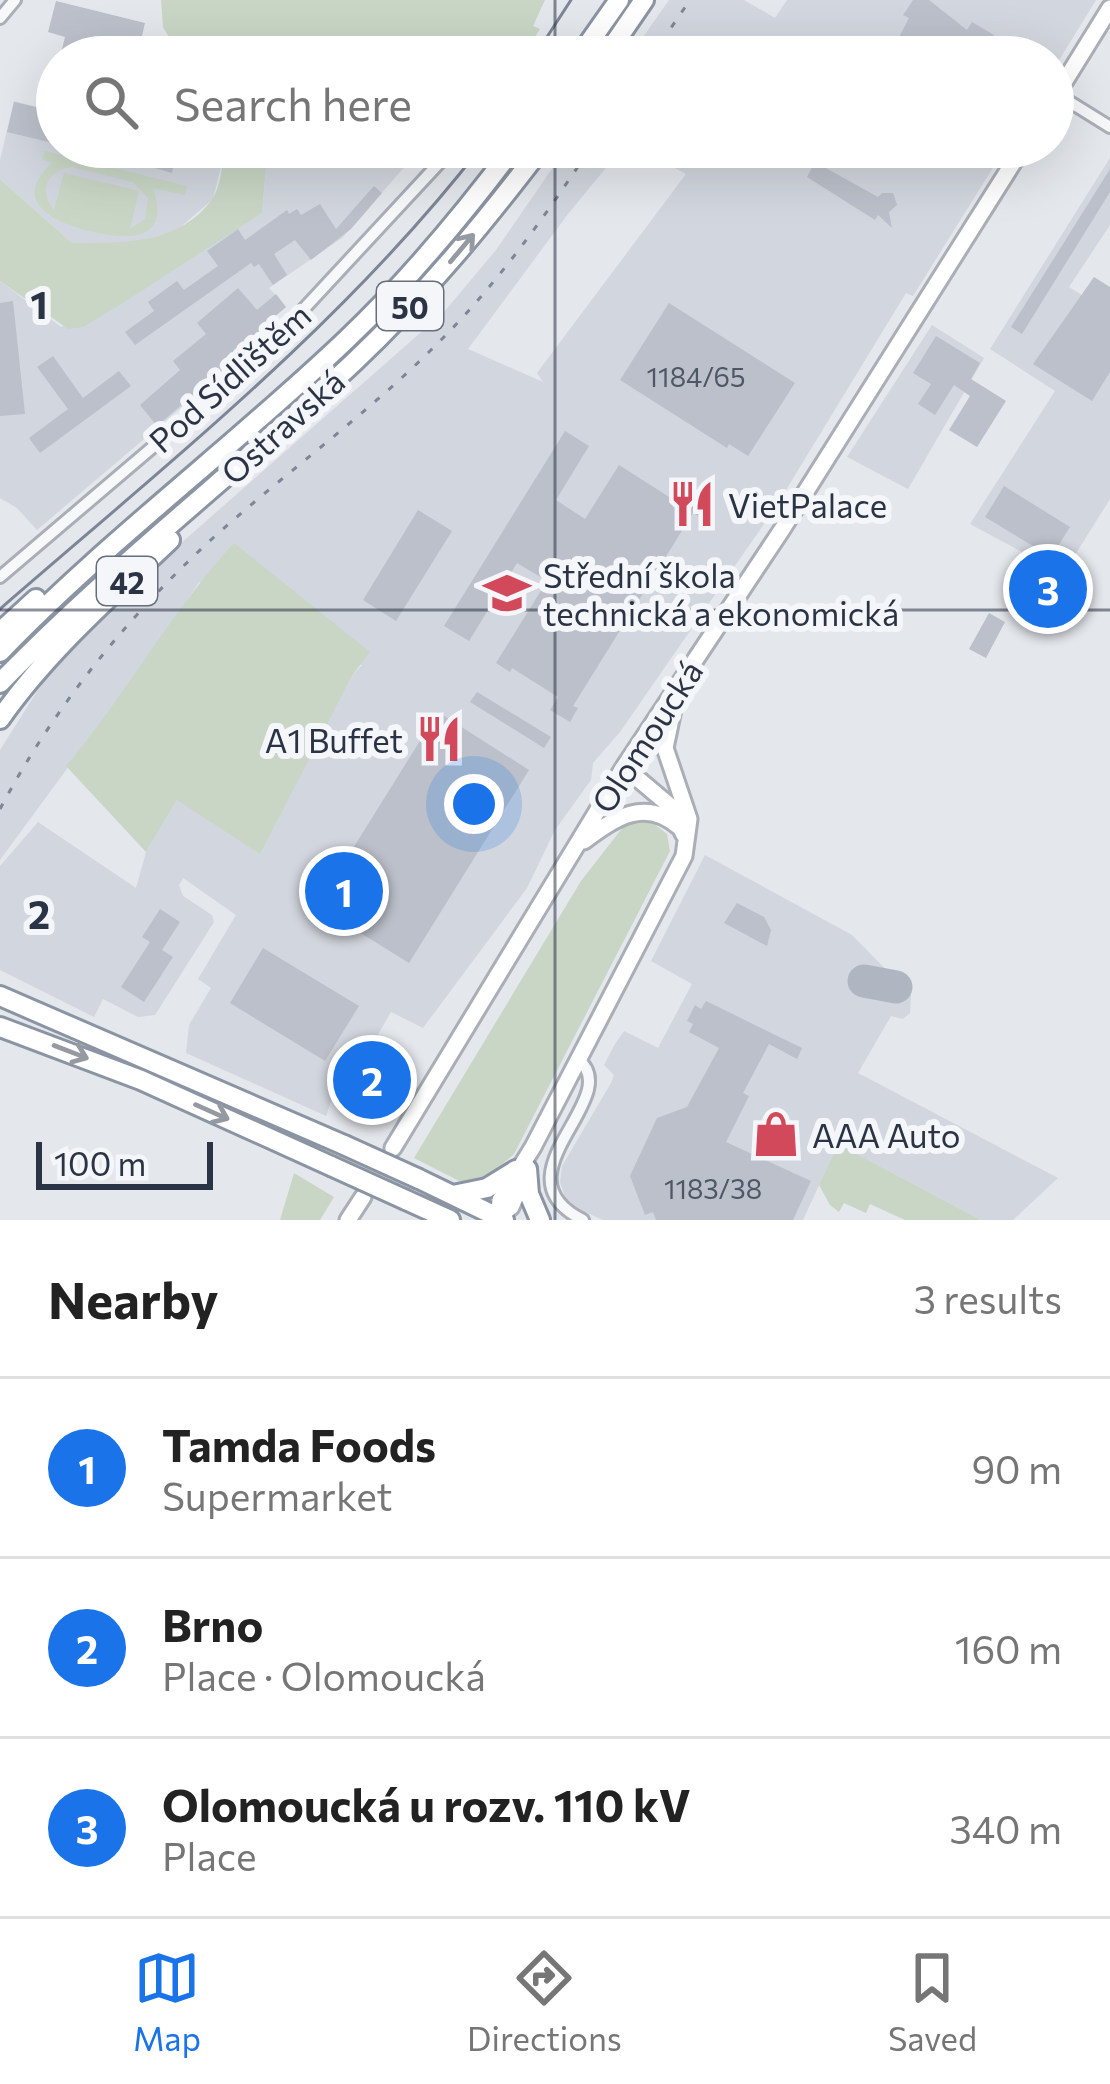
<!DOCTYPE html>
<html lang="en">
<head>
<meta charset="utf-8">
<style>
	:root { --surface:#fff; --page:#f6f6f6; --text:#222; --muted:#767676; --line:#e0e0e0; --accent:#1a73e8 }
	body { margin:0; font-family:Commissioner,sans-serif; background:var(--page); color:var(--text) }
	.scale { position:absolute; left:36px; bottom:30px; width:177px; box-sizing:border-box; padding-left:12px; border:6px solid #2b3445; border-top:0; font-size:33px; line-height:42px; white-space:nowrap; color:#2b3445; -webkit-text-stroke:9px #f4f6f9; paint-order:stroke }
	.you { position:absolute; left:474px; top:804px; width:42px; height:42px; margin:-30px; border:9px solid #fff; border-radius:50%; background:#1a73e8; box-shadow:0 0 0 18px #1a73e833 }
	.badge { display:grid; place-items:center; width:78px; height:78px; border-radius:50%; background:var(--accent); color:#fff; font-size:39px; font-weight:700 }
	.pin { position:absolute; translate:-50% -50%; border:6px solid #fff; box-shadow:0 3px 12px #0006 }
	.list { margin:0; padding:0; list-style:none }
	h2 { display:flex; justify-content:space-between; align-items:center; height:156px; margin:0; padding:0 48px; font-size:51px }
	h2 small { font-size:39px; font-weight:400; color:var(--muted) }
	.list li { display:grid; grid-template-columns:78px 1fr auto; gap:36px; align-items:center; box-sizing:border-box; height:180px; padding:0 48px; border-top:3px solid var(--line) }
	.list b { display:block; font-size:45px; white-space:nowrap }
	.list p { margin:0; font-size:39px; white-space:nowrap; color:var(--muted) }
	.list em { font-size:39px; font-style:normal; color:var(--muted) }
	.icon { flex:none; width:66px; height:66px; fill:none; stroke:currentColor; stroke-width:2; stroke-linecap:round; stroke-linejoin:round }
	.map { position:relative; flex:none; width:1110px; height:1220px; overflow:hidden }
	.search { position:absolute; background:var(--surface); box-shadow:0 12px 48px #0002; left:36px; right:36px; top:36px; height:132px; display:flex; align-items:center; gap:30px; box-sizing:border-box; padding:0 42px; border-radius:66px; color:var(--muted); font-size:45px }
	.sheet { height:696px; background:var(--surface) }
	nav { display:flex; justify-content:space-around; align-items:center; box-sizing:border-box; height:168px; border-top:3px solid var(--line); background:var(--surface); font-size:33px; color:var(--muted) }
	nav a { display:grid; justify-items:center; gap:6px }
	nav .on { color:var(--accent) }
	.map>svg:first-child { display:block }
	.built { fill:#d2d6de }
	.green { fill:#c9d6c5; fill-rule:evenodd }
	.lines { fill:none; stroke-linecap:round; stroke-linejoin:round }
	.taxiway { stroke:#b0b6c1; stroke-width:33 }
	.building { fill:#bbc0ca }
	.street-casing { stroke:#a9aeb7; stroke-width:16 }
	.secondary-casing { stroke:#a9aeb7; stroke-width:21 }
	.highway-casing { stroke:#8b94a3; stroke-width:24 }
	.street { stroke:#f7f8fa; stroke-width:10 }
	.secondary { stroke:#fff; stroke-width:15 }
	.highway { stroke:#fff; stroke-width:18 }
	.tram { stroke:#7d8696; stroke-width:3 }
	.rail { stroke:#7d8696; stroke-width:3; stroke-dasharray:6 12; stroke-linecap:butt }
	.highway-bridge-casing { stroke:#8b94a3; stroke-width:24; stroke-linecap:butt }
	.highway-bridge { stroke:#fff; stroke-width:18 }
	.oneway { stroke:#959aa2 }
	.grid { fill:none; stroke:#2b3445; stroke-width:3; stroke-opacity:0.55 }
	.labels { text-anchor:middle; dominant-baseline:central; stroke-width:12; stroke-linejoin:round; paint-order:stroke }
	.number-label { font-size:27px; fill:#4f5766 }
	.shield { fill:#f4f6f9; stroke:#676e7b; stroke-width:3 }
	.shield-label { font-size:30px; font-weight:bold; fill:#2b3445 }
	.street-label { font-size:33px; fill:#2b3445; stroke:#f4f6f9 }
	.poi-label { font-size:33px; fill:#2b3445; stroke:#f4f6f9; text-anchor:start }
	.grid-label { font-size:39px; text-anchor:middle; font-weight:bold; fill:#2b3445; stroke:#f4f6f9; stroke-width:12; stroke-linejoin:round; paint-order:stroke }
</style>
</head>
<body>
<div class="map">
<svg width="1110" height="1220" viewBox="0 0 1110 1220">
	<rect width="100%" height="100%" fill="#e4e7ec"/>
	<path class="built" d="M 669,0 L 744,0 L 775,18 L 787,0 L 1096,0 L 1053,70 L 1053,57 L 629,57 Z
		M 14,101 L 57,112 L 57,147 L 226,147 L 213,199 L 176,231 L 133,243 L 72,243 L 0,179 L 0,160 Z
		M 268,147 L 422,147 L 342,238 L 269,288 L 286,307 L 273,318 L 278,325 L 37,530 L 17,508 L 0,498 L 0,281 L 61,327 L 115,305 L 262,213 Z
		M 567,147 L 623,147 L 568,214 L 468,349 L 543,382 L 537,373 L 686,174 L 636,147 L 1006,147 L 913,296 L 906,293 L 775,508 L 620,732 L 593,763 L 591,780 L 555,830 L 527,888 L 423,1028 L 391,1012 L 345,1092 L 332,1099 L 326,1116 L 186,1053 L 189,1025 L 211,988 L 198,979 L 236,915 L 183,878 L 179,885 L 183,896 L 212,915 L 214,922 L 155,1015 L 138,1017 L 103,999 L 94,1017 L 0,970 L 0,866 L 38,822 L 136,888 L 146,852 L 177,800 L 320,736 L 352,676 L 362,665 L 199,582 L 157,646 L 0,860 L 0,750 L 50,671 L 122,595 L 444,312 L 496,250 Z
		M 1110,158 L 1110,225 L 1069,287 L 1110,313 L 1110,499 L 1063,574 L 970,524 L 1055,391 L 990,349 Z
		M 932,325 L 984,358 L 908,489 L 847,457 Z
		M 705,855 L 852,935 L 911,995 L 910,1013 L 903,1019 L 891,1016 L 858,1073 L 1058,1178 L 1013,1220 L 981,1220 L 838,1144 L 803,1220 L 603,1220 L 576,1208 L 565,1197 L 560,1182 L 562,1166 L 611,1083 L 614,1075 L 604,1065 L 615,1044 L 624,1031 L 658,1048 L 692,984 L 651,961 Z"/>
	<path class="green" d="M 161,0 L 545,0 L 533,26 L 540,29 L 522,57 L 180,57 L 163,27 Z
		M 226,147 L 268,147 L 262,213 L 115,308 L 83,327 L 68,329 L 0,281 L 0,179 L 72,243 C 123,243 177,245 211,201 C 221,188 222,163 226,147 Z
		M 45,151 L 187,186 L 185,195 L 153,188 C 172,243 126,240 89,231 C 53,222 10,201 52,163 L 42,159 ZM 72,167 L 133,182 L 148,198 L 145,219 L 130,229 L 139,191 L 64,173 L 54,210 C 38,191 47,170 72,167 Z
		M 234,543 L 370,652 L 352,676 L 260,854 L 177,800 L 146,852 L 66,766 C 126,695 171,611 234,543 Z
		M 644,816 L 667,834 L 670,851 L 514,1154 L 485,1180 L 467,1185 L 414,1158 L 581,881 L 623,827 L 642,821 Z
		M 838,1144 L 981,1220 L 905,1220 L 870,1204 L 866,1213 L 844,1203 L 839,1212 L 830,1205 L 819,1185 Z
		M 294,1173 L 334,1197 L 320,1220 L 280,1220 Z"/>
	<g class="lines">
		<path class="taxiway" d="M 864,981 L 896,987"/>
	</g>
	<path class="building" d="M 913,0 L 929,0 L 967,30 L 972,22 L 994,35 L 980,57 L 927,57 L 897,41 L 909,18 L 903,15 Z
		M 56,1 L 145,23 L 138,53 L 102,45 L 99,57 L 60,57 L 65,37 L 48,32 Z
		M 14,102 L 57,112 L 57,144 L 7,132 Z
		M 96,147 L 178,147 L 172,173 L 95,151 Z
		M 815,162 L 878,197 L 882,193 L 893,193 L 897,205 L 889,212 L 892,228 L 878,215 L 875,220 L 807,177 Z
		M 1110,169 L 1110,192 L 1022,334 L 1011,327 Z
		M 374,186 L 382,193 L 351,229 L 311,260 L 295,240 L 274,254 L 287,275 L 273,285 L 259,264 L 254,267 L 251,263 L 135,345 L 125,332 L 154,311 L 148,302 L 177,281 L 184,290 L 218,266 L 207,251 L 238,229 L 245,240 L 287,210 L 289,214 L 297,209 L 301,215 L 320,204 L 336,229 Z
		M 1094,277 L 1110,287 L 1110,372 L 1092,401 L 1033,364 Z
		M 238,288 L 257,310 L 276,294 L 286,307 L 273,318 L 277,323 L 157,426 L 140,405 L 180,370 L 173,361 L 206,334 L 197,323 Z
		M 13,301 L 25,414 L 0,416 L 0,303 Z
		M 669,303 L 795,383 L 748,456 L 729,444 L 727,448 L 620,380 Z
		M 936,336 L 980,363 L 971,379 L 1006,401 L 977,447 L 949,430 L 970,396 L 954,385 L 935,415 L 918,404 L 931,384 L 913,373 Z
		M 53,356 L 83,398 L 119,371 L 131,386 L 40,453 L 29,438 L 68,409 L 37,367 Z
		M 565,431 L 589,446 L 556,500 L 585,519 L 619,465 L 677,502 L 685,488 L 707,501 L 698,516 L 693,513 L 573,706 L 578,708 L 570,722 L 550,710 L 558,697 L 512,668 L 510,672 L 496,663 L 547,581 L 517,563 L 469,641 L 444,626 Z
		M 1004,486 L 1070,527 L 1051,557 L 985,517 Z
		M 418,510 L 452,531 L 396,621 L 363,600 Z
		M 989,613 L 1005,622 L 986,658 L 969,649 Z
		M 477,692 L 551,737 L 544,748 L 470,702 Z
		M 438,712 L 529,770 L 409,963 L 317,906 Z
		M 737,903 L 764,917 L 771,930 L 767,946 L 724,923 Z
		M 160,909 L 180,922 L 162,950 L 173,957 L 144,1002 L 121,987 L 150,942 L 142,937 Z
		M 263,948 L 359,1006 L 325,1061 L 230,1003 Z
		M 706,1001 L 802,1048 L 797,1059 L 769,1044 L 743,1093 L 749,1096 L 726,1142 L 811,1181 L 793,1220 L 656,1220 L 653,1212 L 645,1215 L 630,1176 L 657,1118 L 687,1107 L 719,1048 L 689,1032 L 693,1024 L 687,1021 L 695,1005 L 701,1009 Z"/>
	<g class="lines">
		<defs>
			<path id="street" d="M 0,18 L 15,0
				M 1057,94 L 1110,127
				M 0,577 L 261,355 L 441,161
				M 578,1059 C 627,1098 492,1175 583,1220"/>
			<path id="secondary" d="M 1053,100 L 1110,8
				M 624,767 L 669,805 L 684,835
				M 584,841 C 615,818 645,797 679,827
				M 393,1148 L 624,767 L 781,531 L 1023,147
				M 348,1220 L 363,1197
				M 494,1220 L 511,1207 L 526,1173
				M 498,1220 L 500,1200 L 533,1147 L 684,856 L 689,819 L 665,748 L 675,700"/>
			<path id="highway" d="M 579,57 L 619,0
				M 605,57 L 644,0
				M 0,632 L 36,599
				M 0,652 C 108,540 234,447 346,340 C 408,281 463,215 514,147
				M 0,683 C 111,568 238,471 354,362 C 424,296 484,223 542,147
				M 0,719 C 47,652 110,597 170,540
				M 0,996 L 344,1145
				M 0,1027 L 141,1080 L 331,1166
				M 527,1169 L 529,1194 L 540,1220
				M 419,1179 L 504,1220
				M 453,1195 L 487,1188 L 516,1170
				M 406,1200 L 450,1220"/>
		</defs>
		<use href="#street" class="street-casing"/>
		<use href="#secondary" class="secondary-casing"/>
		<use href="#highway" class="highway-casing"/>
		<use href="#street" class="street"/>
		<use href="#secondary" class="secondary"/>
		<use href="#highway" class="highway"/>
		<path class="tram" d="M 534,57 L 571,0
			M 0,609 C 168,463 344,324 481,147"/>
		<path class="rail" d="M 651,57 L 690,0
			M 0,809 C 54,707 128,616 213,538 C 285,473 365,416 434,347 C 495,287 544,218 591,147"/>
		<defs>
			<path id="highway-bridge" d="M 344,1145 L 419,1179
				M 331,1166 L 406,1200"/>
		</defs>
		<use href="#highway-bridge" class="highway-bridge-casing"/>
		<use href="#highway-bridge" class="highway-bridge"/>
	</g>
	<defs><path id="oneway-shaft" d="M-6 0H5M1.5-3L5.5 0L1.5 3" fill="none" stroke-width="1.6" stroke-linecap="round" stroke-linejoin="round" transform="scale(3)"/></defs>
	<g class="oneway">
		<use href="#oneway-shaft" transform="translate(462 248) rotate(-50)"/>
		<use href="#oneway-shaft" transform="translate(71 1052) rotate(21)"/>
		<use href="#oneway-shaft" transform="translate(212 1112) rotate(24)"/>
	</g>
	<path class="grid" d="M 555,0 L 555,57M 555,147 L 555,1220M 0,610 L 1110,610"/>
	<defs>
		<symbol id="restaurant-bare" viewBox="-9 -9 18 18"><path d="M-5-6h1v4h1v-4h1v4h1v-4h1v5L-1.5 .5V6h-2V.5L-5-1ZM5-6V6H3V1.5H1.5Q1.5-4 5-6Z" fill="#d1495b" stroke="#f4f6f9" stroke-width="2.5" paint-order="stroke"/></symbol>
		<symbol id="school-bare" viewBox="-9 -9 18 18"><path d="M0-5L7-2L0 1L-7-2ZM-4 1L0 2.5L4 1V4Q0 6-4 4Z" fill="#d1495b" stroke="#f4f6f9" stroke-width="2.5" paint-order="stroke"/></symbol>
		<symbol id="shop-bare" viewBox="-9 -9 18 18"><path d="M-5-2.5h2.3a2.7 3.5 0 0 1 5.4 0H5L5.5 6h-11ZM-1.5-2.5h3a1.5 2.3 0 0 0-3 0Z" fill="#d1495b" stroke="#f4f6f9" stroke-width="2.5" paint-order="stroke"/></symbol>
	</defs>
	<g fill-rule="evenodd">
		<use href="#restaurant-bare" x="659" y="471" width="66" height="66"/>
		<use href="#school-bare" x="474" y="560" width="66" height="66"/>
		<use href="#restaurant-bare" x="406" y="706" width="66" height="66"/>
		<use href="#shop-bare" x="743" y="1101" width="66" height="66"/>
	</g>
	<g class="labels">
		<g class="number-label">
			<text x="696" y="376">1184/65</text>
			<text x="713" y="1188">1183/38</text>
		</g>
		<g class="shield">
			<rect x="377" y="282" width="66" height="48" rx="9"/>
			<rect x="97" y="557" width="60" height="48" rx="9"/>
		</g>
		<g class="shield-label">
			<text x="410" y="306">50</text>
			<text x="127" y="581">42</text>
		</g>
		<g class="street-label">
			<text transform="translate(229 377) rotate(-42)">Pod Sídlištěm</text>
			<text transform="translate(282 426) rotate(-42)">Ostravská</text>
			<text transform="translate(646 736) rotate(-57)">Olomoucká</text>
		</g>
		<g class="poi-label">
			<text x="728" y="504">VietPalace</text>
			<text x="543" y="574">Střední škola<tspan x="543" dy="38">technická a ekonomická</tspan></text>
			<text x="403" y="739" text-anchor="end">A1 Buffet</text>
			<text x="812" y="1134">AAA Auto</text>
		</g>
	</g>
	<g class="grid-label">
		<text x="39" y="319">1</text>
		<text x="39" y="929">2</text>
	</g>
</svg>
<div class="scale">100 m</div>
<div class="you"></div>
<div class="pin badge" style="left:344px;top:891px">1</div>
<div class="pin badge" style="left:372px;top:1080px">2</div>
<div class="pin badge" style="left:1048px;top:589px">3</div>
<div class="search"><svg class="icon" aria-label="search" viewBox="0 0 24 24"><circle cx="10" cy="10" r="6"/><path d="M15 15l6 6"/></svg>Search here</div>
</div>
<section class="sheet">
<h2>Nearby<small>3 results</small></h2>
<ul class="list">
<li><span class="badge">1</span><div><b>Tamda Foods</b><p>Supermarket</p></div><em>90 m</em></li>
<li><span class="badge">2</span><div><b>Brno</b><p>Place · Olomoucká</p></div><em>160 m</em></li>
<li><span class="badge">3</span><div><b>Olomoucká u rozv. 110 kV</b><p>Place</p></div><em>340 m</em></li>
</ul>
</section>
<nav>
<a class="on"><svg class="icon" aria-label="map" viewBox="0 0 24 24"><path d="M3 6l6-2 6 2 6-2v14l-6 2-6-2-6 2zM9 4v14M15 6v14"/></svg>Map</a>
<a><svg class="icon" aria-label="directions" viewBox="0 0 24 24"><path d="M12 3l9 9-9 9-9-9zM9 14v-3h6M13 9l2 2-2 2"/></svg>Directions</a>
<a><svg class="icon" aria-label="saved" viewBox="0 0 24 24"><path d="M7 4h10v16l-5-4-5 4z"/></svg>Saved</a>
</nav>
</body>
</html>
